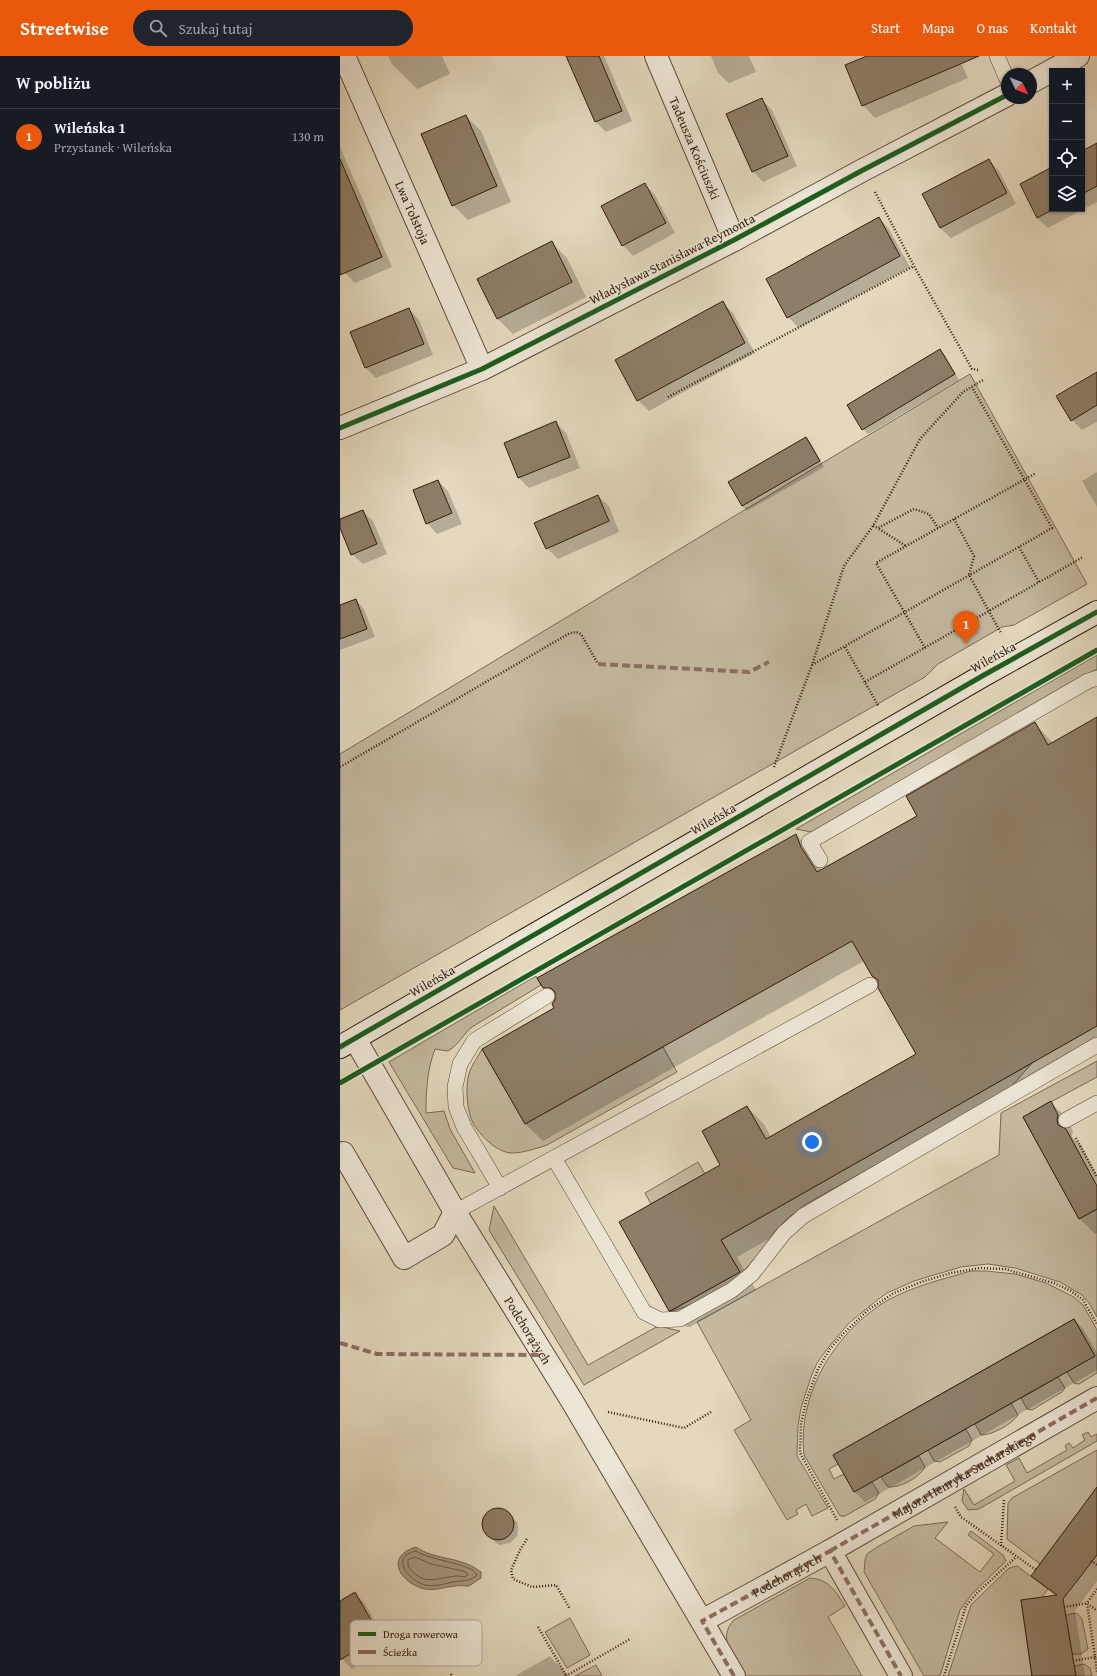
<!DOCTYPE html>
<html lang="pl">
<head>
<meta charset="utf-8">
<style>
	:root { --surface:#171b24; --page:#20242c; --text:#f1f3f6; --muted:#9ea1a6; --line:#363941; --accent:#ea580c }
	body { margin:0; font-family:"Gentium Book Plus",serif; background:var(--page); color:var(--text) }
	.controls { position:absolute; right:12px; top:12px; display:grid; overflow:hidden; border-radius:0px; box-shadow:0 1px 3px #0004 }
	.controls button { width:36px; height:36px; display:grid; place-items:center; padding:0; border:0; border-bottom:1px solid var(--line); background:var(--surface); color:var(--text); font:20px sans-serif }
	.compass { position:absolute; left:661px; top:12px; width:36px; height:36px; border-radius:50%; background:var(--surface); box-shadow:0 1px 3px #0004; rotate:133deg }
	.you { position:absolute; left:472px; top:1086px; width:14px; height:14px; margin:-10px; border:3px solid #fff; border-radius:50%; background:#1a73e8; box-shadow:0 0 0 6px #1a73e833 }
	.badge { display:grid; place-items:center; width:26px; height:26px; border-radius:50%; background:var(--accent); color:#fff; font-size:13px; font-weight:700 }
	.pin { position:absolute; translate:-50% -33px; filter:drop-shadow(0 1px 2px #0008) }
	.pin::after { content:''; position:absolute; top:21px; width:14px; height:12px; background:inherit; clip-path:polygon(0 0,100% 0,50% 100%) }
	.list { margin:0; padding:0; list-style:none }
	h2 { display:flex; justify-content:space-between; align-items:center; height:52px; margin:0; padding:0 16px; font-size:17px }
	h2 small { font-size:13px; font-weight:400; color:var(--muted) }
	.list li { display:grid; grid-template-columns:26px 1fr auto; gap:12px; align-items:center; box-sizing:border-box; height:56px; padding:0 16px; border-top:1px solid var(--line) }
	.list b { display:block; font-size:15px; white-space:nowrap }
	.list p { margin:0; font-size:13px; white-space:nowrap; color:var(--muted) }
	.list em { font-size:13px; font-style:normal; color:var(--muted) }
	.icon { flex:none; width:22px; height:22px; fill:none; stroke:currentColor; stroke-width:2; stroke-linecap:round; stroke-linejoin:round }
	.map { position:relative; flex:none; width:757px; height:1620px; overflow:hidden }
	header { display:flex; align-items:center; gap:24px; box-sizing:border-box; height:56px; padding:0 20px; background:var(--accent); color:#fff }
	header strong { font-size:19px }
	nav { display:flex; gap:22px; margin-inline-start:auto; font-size:14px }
	.search { width:280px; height:36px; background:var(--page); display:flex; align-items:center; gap:10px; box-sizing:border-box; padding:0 14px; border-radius:22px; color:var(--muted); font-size:15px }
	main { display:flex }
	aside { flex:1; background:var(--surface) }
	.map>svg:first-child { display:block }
	.green { fill:#c5b9a0; stroke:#7a6a56 }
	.water { fill:#a79981; stroke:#776752 }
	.shadow { fill:#0003 }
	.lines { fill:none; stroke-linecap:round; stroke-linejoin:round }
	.shore { stroke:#6c5a46; stroke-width:1 }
	.building { fill:#8e7e68; stroke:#301c0b }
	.lane-casing { stroke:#5d4b38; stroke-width:16 }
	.street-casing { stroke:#5d4b38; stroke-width:24 }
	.secondary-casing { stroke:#301c0b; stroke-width:24 }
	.path { stroke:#301c0b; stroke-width:2.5; stroke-dasharray:1 2; stroke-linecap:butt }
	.lane { stroke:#ede6d5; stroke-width:15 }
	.street { stroke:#ede6d5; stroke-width:22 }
	.secondary { stroke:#ede6d5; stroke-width:22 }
	.quiet { stroke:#8d6e63; stroke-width:4; stroke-dasharray:8 4; stroke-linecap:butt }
	.cycleway-casing { stroke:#ede6d5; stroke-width:8 }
	.cycleway { stroke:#1b5e20; stroke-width:5 }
	.labels { text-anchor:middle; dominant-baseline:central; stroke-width:3; stroke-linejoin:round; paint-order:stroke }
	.street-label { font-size:13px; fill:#301c0b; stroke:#ede6d5 }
	.key { fill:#ede6d5; stroke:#b4a998; stroke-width:1 }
	.key-label { font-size:11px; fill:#301c0b }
</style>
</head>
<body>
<header>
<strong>Streetwise</strong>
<div class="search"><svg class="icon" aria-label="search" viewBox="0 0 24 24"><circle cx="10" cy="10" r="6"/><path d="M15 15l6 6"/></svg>Szukaj tutaj</div>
<nav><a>Start</a><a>Mapa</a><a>O nas</a><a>Kontakt</a></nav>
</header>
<main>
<aside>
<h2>W pobliżu<small></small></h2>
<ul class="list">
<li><span class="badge">1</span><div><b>Wileńska 1</b><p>Przystanek · Wileńska</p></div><em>130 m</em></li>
</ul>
</aside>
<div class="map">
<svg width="757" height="1620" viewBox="0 0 757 1620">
	<rect width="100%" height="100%" fill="#e4d9be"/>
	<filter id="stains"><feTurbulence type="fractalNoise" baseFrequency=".005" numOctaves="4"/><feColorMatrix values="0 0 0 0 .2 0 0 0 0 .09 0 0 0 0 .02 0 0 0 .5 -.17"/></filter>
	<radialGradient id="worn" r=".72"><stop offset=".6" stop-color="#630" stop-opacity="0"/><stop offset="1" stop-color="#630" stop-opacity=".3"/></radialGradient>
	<path class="green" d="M 630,318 L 747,528 L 674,569 L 662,571 L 598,608 L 585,621 L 0,954 L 0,698 Z
		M 757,599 L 757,613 L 471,776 L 456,773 Z
		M 196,920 L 201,929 L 132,971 C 122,979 121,987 108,995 L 95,993 C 87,1014 86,1035 86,1057 L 104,1055 L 110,1073 L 135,1117 L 113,1112 L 49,1006 Z
		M 323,991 L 337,1016 L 207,1089 C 195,1093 183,1097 171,1097 C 156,1096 140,1079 133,1067 C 127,1056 125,1029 129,1018 C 131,1010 138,1001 142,993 L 185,1068 Z
		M 694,1005 L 670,1032 L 643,1049 L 466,1148 C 455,1157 443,1165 434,1177 C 426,1187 419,1199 410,1208 C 390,1231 358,1248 329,1256 L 399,1216 L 381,1184 Z
		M 757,1005 L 757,1021 L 683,1061 L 739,1163 L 757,1153 L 757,1261 L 749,1247 L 742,1239 L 720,1226 L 675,1212 L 648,1208 L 621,1211 L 574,1225 L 547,1237 L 536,1245 L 509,1267 L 488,1292 L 477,1307 L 471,1321 L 461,1352 L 458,1370 L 457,1400 L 488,1452 L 472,1460 L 466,1448 L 456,1454 L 458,1458 L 447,1464 L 394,1374 L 411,1364 L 357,1266 L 659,1099 L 661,1057 Z
		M 358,1106 L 365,1118 L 311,1148 L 305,1137 Z
		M 154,1150 L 248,1309 L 318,1270 L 340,1275 L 244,1329 L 149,1174 Z
		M 631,1215 L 646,1215 L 675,1218 L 706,1227 L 734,1241 L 743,1249 L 757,1274 L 757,1317 L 739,1328 L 734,1327 L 727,1316 L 755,1300 L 734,1263 L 493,1399 L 498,1408 L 489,1413 L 494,1423 L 504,1418 L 514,1436 L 532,1426 L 539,1437 L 535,1443 L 505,1460 L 500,1460 L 464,1399 C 457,1337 496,1275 548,1244 C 574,1230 603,1223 631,1215 Z
		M 718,1321 L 725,1332 L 722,1336 L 692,1354 L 687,1353 L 681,1342 Z
		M 671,1347 L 678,1359 C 672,1368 653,1379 641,1379 L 635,1368 Z
		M 626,1373 L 632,1384 L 629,1390 L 600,1406 L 594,1405 L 588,1394 Z
		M 748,1376 L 751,1381 L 757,1378 L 757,1385 L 639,1453 L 628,1454 L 622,1445 L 624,1433 L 634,1449 L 675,1425 L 666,1409 L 679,1402 L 687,1417 L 727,1394 L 725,1390 L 729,1387 L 733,1392 L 745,1384 L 742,1379 Z
		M 757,1394 L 757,1437 L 700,1508 L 667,1483 L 668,1447 L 672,1442 Z
		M 579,1400 L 585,1411 C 579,1422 560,1432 548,1431 L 541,1421 Z
		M 608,1466 L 595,1482 L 640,1516 L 654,1498 L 628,1479 L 631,1475 L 663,1499 L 666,1505 L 632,1538 L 620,1554 L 600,1620 L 584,1620 L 524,1516 L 525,1504 L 527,1498 L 534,1493 L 574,1470 Z
		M 677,1510 L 708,1533 L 701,1542 L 681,1544 L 692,1620 L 608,1620 L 631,1549 L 669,1512 Z
		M 470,1522 C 489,1523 496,1536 505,1550 L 488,1561 L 522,1620 L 405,1620 C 395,1602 376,1583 394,1564 Z
		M 737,1557 L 742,1563 L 748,1593 L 741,1598 L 732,1598 L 725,1559 Z
		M 230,1562 L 250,1599 L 227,1612 L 205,1576 Z
		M 744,1608 L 750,1612 L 752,1620 L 736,1620 L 734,1610 Z
		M 256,1609 L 262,1620 L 235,1620 Z"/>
	<path class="water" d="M 76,1491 C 96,1505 122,1500 141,1516 L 141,1522 C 137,1524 132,1529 128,1530 C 124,1530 119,1529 115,1530 C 104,1531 93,1536 81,1532 C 58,1524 46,1500 76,1491 Z"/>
	<path class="shadow" d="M 48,0 L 102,0 L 110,18 L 77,33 L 52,8 Z
		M 228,0 L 264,0 L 292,65 L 266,76 L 256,66 Z
		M 371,0 L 409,0 L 416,16 L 389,27 L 378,17 Z
		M 530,0 L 618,0 L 628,22 L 535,62 L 523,49 Z
		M 421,43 L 432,54 L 457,110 L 423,126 L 413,115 Z
		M 126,60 L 141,75 L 171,146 L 128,164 L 113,149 Z
		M 757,88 L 757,146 L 708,172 L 697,162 L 712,112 L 712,153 L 742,153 L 742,96 Z
		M 0,91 L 52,211 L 15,227 L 5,217 L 0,205 Z
		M 649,104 L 659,115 L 676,148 L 611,182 L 600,172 Z
		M 305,129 L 315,139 L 335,177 L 293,200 L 283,189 Z
		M 539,162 L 549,173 L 570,211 L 459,272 L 448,261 Z
		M 212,187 L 227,202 L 246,241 L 173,278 L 158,263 Z
		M 383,247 L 393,257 L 415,297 L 309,355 L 298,344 L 276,304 Z
		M 69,253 L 79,264 L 93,299 L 36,322 L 26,312 Z
		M 600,294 L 605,299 L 619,324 L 528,378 L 523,373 Z
		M 757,317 L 757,366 L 742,374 L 732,364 Z
		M 216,367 L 226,377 L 240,412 L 189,432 L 179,422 Z
		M 466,382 L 471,387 L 484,411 L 407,455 L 402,450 Z
		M 757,416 L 757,451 L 742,425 Z
		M 98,425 L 108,435 L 122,468 L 97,478 L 87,467 Z
		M 258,440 L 269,450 L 279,476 L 218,503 L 207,492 Z
		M 22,455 L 33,465 L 47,498 L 23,508 L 12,498 L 0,470 L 0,464 Z
		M 16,544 L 24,553 L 35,581 L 0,594 L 0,550 Z
		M 757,662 L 757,997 L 397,1201 L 416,1234 L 350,1271 L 347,1271 L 329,1254 L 382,1109 L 407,1051 L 424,1068 L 431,1081 L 577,999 L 539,926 L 532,920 L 524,905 L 203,1085 L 185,1068 L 143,994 L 216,953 L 216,944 L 203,932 L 456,779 L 473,796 L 482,815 L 579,760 L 695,668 L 713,687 Z
		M 710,1046 L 726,1061 L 733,1075 L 732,1081 L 741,1089 L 757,1119 L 757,1177 L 755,1178 L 740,1163 L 684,1061 Z
		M 734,1264 L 744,1274 L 757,1297 L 757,1314 L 525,1446 L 515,1436 Z
		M 757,1438 L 757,1525 L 735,1555 L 745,1620 L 693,1620 L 716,1541 L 693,1520 Z
		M 153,1454 L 163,1454 L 177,1466 L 178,1471 L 177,1480 L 170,1487 L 160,1489 L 156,1487 L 144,1474 L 143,1469 L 145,1459 Z
		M 15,1537 L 25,1548 L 50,1591 L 12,1613 L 0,1601 L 0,1546 Z
		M 210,1600 L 229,1620 L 175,1620 Z"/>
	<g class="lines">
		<path class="shore" d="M 76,1495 C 90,1505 132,1507 137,1519 C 129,1526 123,1524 113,1526 C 103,1528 93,1532 82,1528 C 67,1522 50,1500 76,1495 Z
			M 75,1501 L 91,1508 L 123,1515 L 127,1517 L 128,1519 C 124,1522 121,1520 116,1520 C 95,1522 83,1531 68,1510 L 68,1504 Z"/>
	</g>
	<path class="building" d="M 226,0 L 259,0 L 282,55 L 255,66 Z
		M 527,0 L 639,0 L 522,50 L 505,9 Z
		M 422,42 L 448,100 L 412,116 L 386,58 Z
		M 126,59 L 157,130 L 112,150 L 81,78 Z
		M 757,87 L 757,130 L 742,138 L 742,95 Z
		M 0,103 L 42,201 L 0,219 Z
		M 649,103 L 667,137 L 600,172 L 582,138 Z
		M 712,111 L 712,153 L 714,153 L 697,162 L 680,128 Z
		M 305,127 L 326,167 L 282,190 L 261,150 Z
		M 539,161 L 560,200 L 447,262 L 426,223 Z
		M 212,185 L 232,226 L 157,263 L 137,223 Z
		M 383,245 L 405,287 L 297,345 L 275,304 Z
		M 69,252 L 84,288 L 25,312 L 10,276 Z
		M 600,293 L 615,318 L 522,374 L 507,349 Z
		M 757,316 L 757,349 L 731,365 L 716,340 Z
		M 216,365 L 230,401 L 178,422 L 164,387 Z
		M 466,381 L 480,405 L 402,450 L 388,426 Z
		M 98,424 L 112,457 L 86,468 L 73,434 Z
		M 258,439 L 269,465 L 206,493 L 194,467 Z
		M 23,454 L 37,488 L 11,499 L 0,472 L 0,463 Z
		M 16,543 L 27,573 L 0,583 L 0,549 Z
		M 757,661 L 757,970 L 381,1184 L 400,1216 L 332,1254 L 329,1255 L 279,1166 L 380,1109 L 362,1075 L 407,1050 L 426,1083 L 576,998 L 538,932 L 538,924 L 532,920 L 512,885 L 185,1068 L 142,993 L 214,952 L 212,948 L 215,944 L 215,936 L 211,932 L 203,932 L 197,922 L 456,778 L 461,791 L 477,816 L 577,760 L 566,740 L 695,666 L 708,689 Z
		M 711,1045 L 718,1059 L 717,1064 L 718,1069 L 726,1073 L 757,1130 L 757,1153 L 739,1163 L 683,1061 Z
		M 734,1263 L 755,1300 L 514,1436 L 493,1399 Z
		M 757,1431 L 757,1499 L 723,1543 L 736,1620 L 692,1620 L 681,1544 L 717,1539 L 691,1520 Z
		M142 1468a16 16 0 1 1 32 0a16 16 0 1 1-32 0Z
		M 15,1536 L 40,1580 L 0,1604 L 0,1545 Z"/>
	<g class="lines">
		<defs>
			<path id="lane" d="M 657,0 L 667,23
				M 480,804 L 469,786 L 748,625 L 757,622
				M 726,1064 L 757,1047
				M 214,1102 L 304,1256 L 320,1264 L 340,1263 L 392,1234 L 412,1218 L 444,1177 L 463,1160 L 757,989
				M 160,1132 L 124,1071 L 116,1051 L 115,1031 L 120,1008 L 134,985 L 207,940
				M 115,1156 L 530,929"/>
			<g id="street">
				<path id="s1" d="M 4,0 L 142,313"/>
				<path id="s2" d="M 316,0 L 394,184"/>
				<path d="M 691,26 L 738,0"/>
				<path d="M 0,372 L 142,313 L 394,184 L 523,114 L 667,39"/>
				<path id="s3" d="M 15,983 L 115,1156 L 232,1345 L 394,1620"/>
				<path d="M 3,1097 L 64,1202 L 103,1179 L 115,1156"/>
				<path d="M 490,1495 L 757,1342"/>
				<path d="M 362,1565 L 490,1495 L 561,1620"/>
			</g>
			<path id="secondary" d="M 0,991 L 644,619 L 757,556"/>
		</defs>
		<use href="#lane" class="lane-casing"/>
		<use href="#street" class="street-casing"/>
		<use href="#secondary" class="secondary-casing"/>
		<path class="path" d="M 535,136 L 574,210 L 632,313 L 638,314
			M 328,341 L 574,210
			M 614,463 L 634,500 L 629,519 L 661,577
			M 533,470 L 538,472 L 574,453 L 589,458 L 598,472
			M 539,473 L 566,490
			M 679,491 L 699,526
			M 505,591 L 539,651
			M 585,592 L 536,507 L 696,417
			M 472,609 L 712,472 L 632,331
			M 525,626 L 743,501
			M 0,711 L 230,577 L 236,576 L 241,578 L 258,608
			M 434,711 L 472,609 L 504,510 L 533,470 L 580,383 L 623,336 L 643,324
			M 736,1082 L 757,1121
			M 268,1356 L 344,1372 L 371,1356
			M 615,1451 L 621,1461 L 696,1514
			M 497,1464 L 460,1397 L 461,1368 L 466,1345 L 478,1313 L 490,1293 L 504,1277 L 528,1254 L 554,1237 L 581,1226 L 611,1217 L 640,1212 L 665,1213 L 714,1227 L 731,1235 L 743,1244 L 757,1268
			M 187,1483 L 180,1494 L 171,1514 L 173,1523 L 192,1531 L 216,1529 L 230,1553
			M 661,1490 L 664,1443
			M 751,1505 L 757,1509
			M 757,1533 L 747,1547 L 757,1555
			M 724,1551 L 747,1547 L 755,1601 L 757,1600
			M 198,1571 L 226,1619
			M 733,1605 L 755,1601 L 757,1616
			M 111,1618 L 112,1620
			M 226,1620 L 290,1583
			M 604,1620 L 626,1550 L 637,1537 L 676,1501"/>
		<use href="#lane" class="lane"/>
		<use href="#street" class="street"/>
		<use href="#secondary" class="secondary"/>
		<g class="quiet">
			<path d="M 258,608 L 409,616 L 429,606"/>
			<path d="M 0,1287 L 37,1298 L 203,1299"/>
			<path id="s4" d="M 490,1495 L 757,1342"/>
			<path id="s5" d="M 394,1620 L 362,1565 L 490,1495 L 561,1620"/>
		</g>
		<defs>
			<path id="cycleway" d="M 0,372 L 142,313 L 394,184 L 523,114 L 667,39
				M 0,991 L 644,619 L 757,556
				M 0,1027 L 757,594"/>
		</defs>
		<use href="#cycleway" class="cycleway-casing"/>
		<use href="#cycleway" class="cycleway"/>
	</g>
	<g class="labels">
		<g class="street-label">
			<text stroke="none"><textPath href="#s2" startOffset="100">Tadeusza Kościuszki</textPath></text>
			<text stroke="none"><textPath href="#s1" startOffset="171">Lwa Tołstoja</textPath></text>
			<text transform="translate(332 203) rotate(-27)">Władysława Stanisława Reymonta</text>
			<text transform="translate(653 601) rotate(-29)">Wileńska</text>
			<text transform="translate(373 763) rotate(-30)">Wileńska</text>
			<text transform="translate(92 925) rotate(-30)">Wileńska</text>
			<text stroke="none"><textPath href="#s3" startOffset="339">Podchorążych</textPath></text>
			<text stroke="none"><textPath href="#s4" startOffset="154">Majora Henryka Sucharskiego</textPath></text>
			<text stroke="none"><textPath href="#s5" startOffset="160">Podchorążych</textPath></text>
		</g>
	</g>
	<rect x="10" y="1564" width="132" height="46" rx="6" class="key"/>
	<rect x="18" y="1576" width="18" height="4" fill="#1b5e20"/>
	<rect x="18" y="1594" width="18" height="4" fill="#8d6e63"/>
	<g class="key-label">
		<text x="43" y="1582">Droga rowerowa</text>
		<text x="43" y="1600">Ścieżka</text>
	</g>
	<rect width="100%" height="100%" filter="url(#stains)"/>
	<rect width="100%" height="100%" fill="url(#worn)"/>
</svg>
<div class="controls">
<button>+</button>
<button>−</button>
<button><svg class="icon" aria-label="locate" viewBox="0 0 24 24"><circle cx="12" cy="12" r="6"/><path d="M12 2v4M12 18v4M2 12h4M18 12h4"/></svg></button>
<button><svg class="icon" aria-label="layers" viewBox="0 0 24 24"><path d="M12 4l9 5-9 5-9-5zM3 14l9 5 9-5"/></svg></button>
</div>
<svg class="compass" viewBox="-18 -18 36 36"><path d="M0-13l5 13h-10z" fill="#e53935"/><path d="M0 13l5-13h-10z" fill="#9ea1a6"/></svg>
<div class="you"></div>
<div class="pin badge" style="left:626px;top:588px">1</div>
</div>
</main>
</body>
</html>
